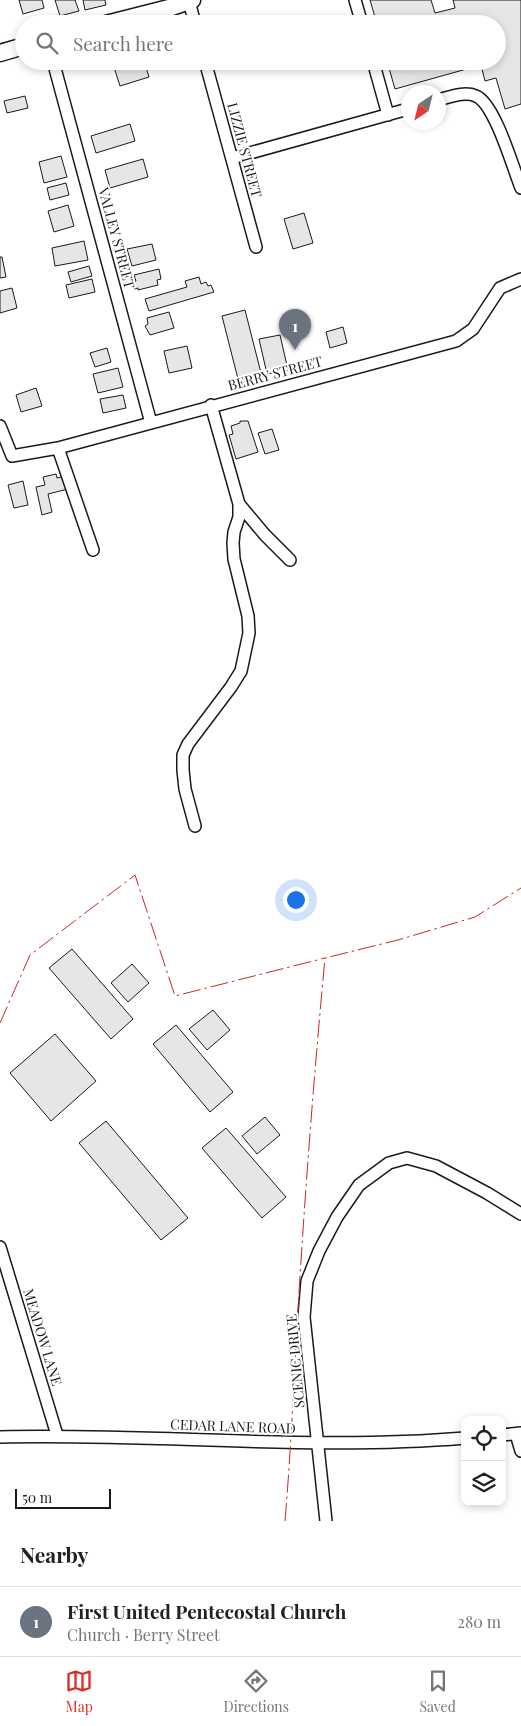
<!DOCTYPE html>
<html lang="en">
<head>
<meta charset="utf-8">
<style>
	:root { --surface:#fff; --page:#f2f2f2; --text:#202124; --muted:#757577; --line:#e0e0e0; --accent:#d93025 }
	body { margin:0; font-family:"Playfair Display",serif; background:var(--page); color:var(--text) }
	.controls { position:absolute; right:15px; bottom:15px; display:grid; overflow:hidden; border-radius:10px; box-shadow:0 2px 8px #0003 }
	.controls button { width:45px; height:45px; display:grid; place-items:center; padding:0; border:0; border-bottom:1px solid var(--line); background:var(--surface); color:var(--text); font:25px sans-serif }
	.compass { position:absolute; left:401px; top:85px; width:45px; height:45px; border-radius:50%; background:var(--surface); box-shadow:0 2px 8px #0003; rotate:215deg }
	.scale { position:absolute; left:15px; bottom:12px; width:96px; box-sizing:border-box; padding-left:5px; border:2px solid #1a1a1a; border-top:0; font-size:14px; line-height:18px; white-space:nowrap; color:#1a1a1a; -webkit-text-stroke:4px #fff; paint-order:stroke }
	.you { position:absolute; left:295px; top:899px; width:18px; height:18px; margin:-12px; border:4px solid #fff; border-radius:50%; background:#1a73e8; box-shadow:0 0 0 8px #1a73e833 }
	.badge { display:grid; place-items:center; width:32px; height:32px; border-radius:50%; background:var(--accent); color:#fff; font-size:16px; font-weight:700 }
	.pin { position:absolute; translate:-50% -41px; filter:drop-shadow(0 1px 2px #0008) }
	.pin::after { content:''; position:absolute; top:26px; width:18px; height:15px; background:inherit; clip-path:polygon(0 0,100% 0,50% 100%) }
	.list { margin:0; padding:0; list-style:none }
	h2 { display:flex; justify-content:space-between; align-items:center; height:65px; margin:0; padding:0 20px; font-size:21px }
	h2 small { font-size:16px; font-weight:400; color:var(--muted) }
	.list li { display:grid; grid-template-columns:32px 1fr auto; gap:15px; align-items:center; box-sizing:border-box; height:70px; padding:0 20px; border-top:1px solid var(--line) }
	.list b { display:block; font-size:19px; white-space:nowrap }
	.list p { margin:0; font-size:16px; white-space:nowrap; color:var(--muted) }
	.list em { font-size:16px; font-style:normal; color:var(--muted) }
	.icon { flex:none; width:28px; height:28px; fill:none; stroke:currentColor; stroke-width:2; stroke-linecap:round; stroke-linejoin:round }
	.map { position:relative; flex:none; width:521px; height:1521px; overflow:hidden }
	.search { position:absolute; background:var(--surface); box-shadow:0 2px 8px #0003; left:15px; right:15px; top:15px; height:55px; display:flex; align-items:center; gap:12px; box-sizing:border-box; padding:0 18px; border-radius:28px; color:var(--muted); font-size:19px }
	.sheet { height:135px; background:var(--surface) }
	nav { display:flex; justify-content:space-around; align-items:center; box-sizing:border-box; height:70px; border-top:1px solid var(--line); background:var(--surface); font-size:14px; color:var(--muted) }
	nav a { display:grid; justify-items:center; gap:2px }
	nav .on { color:var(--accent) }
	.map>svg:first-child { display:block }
	.building { fill:#e6e6e6; stroke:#1a1a1a }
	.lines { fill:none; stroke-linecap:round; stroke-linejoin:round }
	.street-casing { stroke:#1a1a1a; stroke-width:14 }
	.secondary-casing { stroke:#1a1a1a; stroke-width:19 }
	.street { stroke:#fff; stroke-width:11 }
	.secondary { stroke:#fff; stroke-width:16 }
	.power { stroke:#c62828; stroke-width:1; stroke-dasharray:18 4 2.5 4; stroke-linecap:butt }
	.labels { text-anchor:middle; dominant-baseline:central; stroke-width:4; stroke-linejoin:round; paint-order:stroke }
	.street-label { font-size:14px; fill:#1a1a1a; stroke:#fff }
</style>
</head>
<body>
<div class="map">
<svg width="521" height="1521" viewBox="0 0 521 1521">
	<rect width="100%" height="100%" fill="#fff"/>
	<path class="building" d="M 19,0 L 42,0 L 44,8 L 23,14 Z
		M 55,0 L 75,0 L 79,11 L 60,16 Z
		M 83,0 L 105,0 L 106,5 L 85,10 Z
		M 370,0 L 431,0 L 435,13 L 455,8 L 453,0 L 521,0 L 521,104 L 505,109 L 496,78 L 485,81 L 481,65 L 395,89 L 387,61 L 497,61 L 497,24 L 377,24 Z
		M 112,61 L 144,61 L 149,77 L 120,86 Z
		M 170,61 L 197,61 L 172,68 Z
		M 25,96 L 28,108 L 7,113 L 4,101 Z
		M 130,124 L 135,141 L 96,153 L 91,136 Z
		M 61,156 L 67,177 L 44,183 L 39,162 Z
		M 143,159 L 148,177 L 110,188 L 105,170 Z
		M 66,183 L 69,195 L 50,200 L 47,188 Z
		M 68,205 L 74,226 L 54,232 L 48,211 Z
		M 304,213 L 313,243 L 293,249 L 284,219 Z
		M 84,241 L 88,260 L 55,266 L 52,248 Z
		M 152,244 L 156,260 L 132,266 L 127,249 Z
		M 0,257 L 2,257 L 6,277 L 0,278 Z
		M 89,266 L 92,276 L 71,282 L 68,272 Z
		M 159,269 L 161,279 L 157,280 L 158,285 L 138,290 L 138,288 L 134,289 L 133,282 L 136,281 L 134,275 Z
		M 199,277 L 201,284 L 206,282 L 208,286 L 211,285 L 214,292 L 149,311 L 145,299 L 187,287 L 185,281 Z
		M 92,279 L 95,292 L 69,298 L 66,285 Z
		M 12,288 L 17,308 L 0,313 L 0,291 Z
		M 245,310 L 262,377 L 239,383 L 222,316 Z
		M 169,312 L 174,328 L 150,335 L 145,326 L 148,324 L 147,318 Z
		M 343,327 L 347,343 L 330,348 L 326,332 Z
		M 280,335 L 288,370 L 267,374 L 259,339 Z
		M 187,346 L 192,368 L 169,373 L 164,351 Z
		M 107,348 L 111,362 L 95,367 L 90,353 Z
		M 118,368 L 123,387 L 98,393 L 93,374 Z
		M 36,388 L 42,406 L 21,412 L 16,395 Z
		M 123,395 L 126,408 L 103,413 L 100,399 Z
		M 240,421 L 248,421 L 258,452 L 236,459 L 229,435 L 233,434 L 231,426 L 240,423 Z
		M 272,429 L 279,450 L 265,454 L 258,433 Z
		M 56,474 L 57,478 L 65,476 L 68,489 L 48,494 L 52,512 L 42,515 L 36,487 L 45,485 L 43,477 Z
		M 23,481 L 28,505 L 14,508 L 8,485 Z
		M 72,949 L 133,1019 L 111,1039 L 49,968 Z
		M 132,964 L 149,983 L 128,1002 L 111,983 Z
		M 213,1010 L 230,1030 L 207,1050 L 189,1029 Z
		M 176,1025 L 233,1092 L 210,1112 L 153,1044 Z
		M 55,1034 L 96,1081 L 51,1121 L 10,1073 Z
		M 265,1117 L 280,1135 L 257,1154 L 242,1136 Z
		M 106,1121 L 188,1218 L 161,1240 L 79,1143 Z
		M 226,1128 L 286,1197 L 262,1218 L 202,1148 Z"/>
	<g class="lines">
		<defs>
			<path id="street" d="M 355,0 L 362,24
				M 189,1 L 195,24
				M 53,61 L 151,423
				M 205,61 L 256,247
				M 373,61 L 388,115
				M 438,100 C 450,97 464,91 476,96 C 495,104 513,168 521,188
				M 232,158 L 408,109
				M 0,426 L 12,456 L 58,448 L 456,341 L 473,329 L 500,288 L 521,279
				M 58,448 L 93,550
				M 239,504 L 265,535 L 290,560
				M 195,826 L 185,789 L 183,770 L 183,755 L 188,744 L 231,687 L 241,671 L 249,633 L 248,616 L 234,559 L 233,543 L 234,532 L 239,517 L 239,504 L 211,405
				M 0,1247 L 57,1435
				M 516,1434 L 521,1451
				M 502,1435 L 521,1433
				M 0,1437 C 155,1433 310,1451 465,1438
				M 326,1521 L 304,1317 L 307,1281 L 319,1251 L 337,1217 L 359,1185 L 389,1163 L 407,1158 L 436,1166 L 487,1193 L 521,1214"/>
			<path id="secondary" d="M 106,24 L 169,8 L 192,0
				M 0,53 L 24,46"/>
		</defs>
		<use href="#street" class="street-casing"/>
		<use href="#secondary" class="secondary-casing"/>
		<use href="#street" class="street"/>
		<use href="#secondary" class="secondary"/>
		<path class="power" d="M 0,1023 L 30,955 L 135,875 L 175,996 L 325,958
			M 285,1521 C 291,1450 294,1380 298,1309 C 305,1192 314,1075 325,958 L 398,940 L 475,917 L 521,888"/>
	</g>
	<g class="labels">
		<g class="street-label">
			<text transform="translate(245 150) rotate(75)">LIZZIE STREET</text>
			<text transform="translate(117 238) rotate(75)">VALLEY STREET</text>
			<text transform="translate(275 373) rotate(-15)">BERRY STREET</text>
			<text transform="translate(43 1337) rotate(73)">MEADOW LANE</text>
			<text transform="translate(295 1361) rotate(-95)">SCENIC DRIVE</text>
			<text transform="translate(233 1426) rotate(2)">CEDAR LANE ROAD</text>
		</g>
	</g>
</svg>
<div class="controls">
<button><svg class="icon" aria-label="locate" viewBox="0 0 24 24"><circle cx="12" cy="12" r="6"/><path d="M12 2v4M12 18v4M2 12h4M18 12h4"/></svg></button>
<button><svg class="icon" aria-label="layers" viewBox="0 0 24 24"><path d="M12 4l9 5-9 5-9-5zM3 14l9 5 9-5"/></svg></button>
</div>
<svg class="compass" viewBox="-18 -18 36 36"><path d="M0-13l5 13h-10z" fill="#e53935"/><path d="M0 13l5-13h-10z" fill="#757577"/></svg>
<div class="scale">50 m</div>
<div class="you"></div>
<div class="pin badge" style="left:295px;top:350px;background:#6b7280">1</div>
<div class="search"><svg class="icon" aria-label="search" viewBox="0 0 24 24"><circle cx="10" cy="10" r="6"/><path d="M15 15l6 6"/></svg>Search here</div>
</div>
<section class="sheet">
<h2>Nearby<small></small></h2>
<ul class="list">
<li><span class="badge" style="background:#6b7280">1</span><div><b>First United Pentecostal Church</b><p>Church · Berry Street</p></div><em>280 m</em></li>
</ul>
</section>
<nav>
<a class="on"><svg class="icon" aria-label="map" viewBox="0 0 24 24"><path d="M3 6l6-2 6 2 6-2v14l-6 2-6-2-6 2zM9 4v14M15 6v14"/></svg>Map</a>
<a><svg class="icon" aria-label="directions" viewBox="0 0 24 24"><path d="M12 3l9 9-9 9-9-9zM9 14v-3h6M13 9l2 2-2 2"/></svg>Directions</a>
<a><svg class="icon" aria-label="saved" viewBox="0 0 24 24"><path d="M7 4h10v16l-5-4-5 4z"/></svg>Saved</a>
</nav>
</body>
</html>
